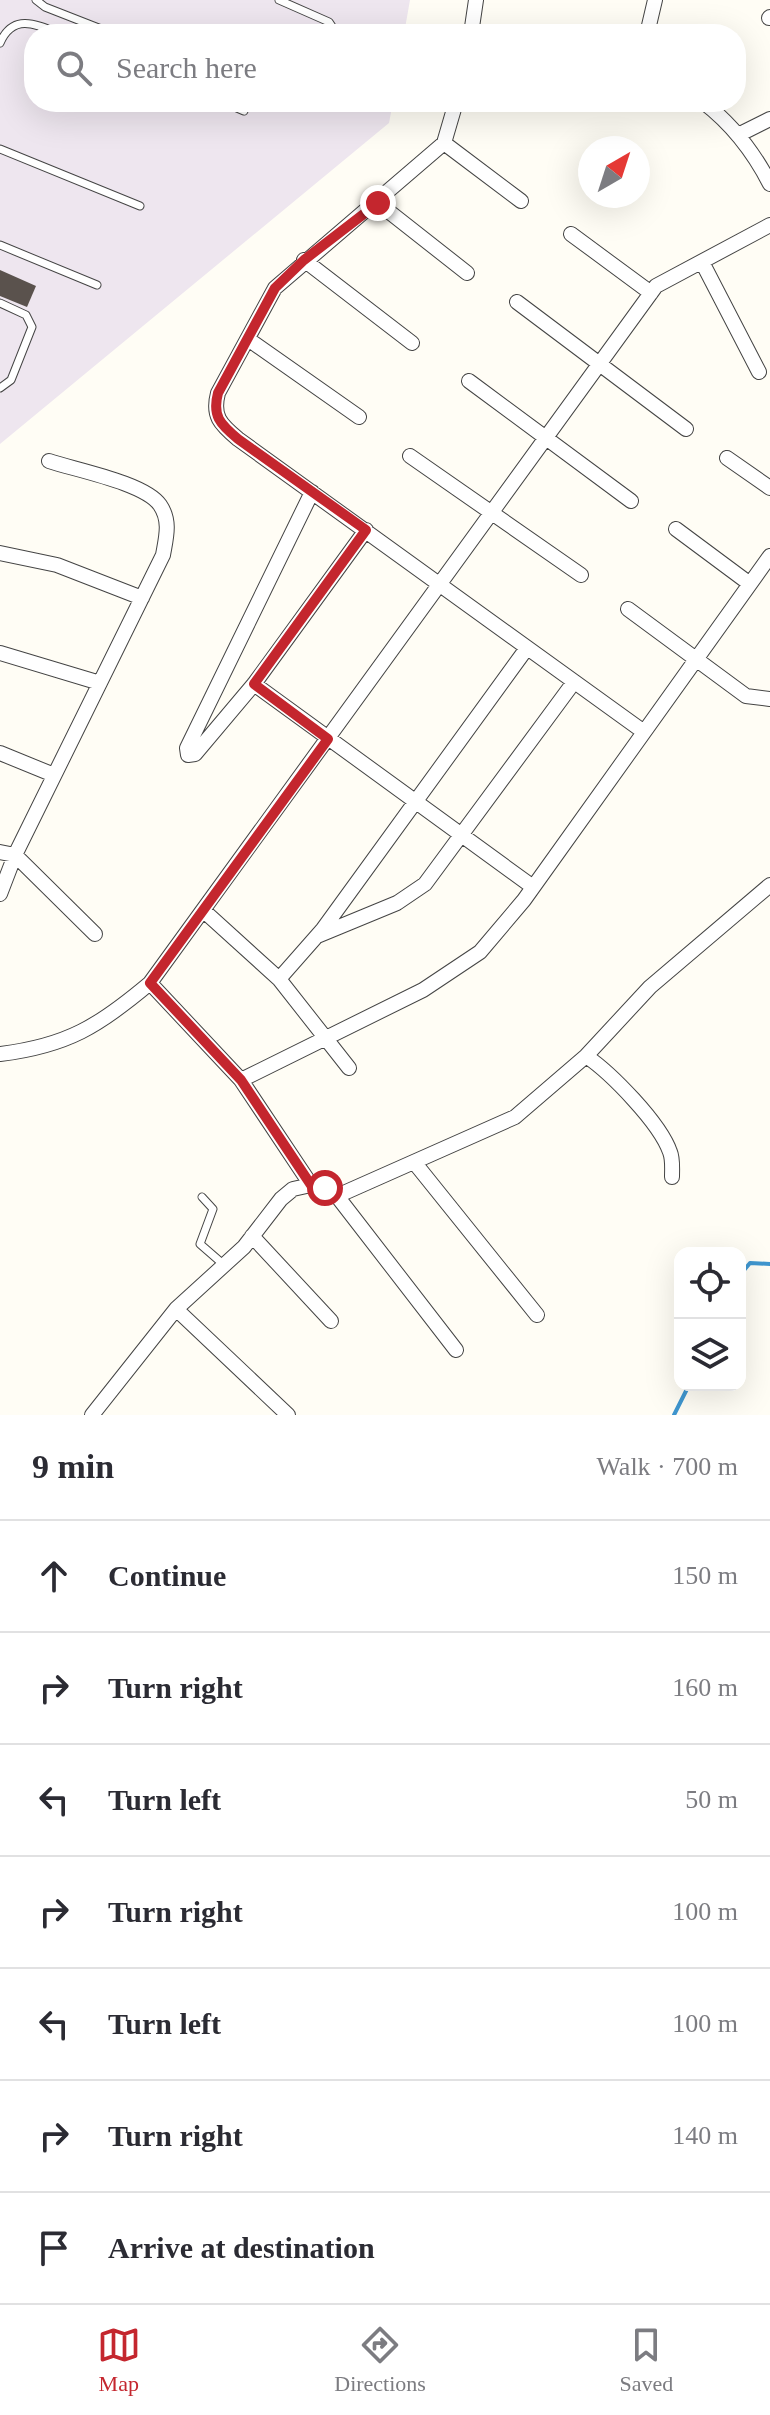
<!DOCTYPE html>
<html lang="en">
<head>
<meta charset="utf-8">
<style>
	:root { --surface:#fff; --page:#f7f7f7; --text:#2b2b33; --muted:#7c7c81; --line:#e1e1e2; --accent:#c4262e }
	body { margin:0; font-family:"Times New Roman",serif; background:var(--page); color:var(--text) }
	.controls { position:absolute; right:24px; bottom:24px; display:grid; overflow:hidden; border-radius:16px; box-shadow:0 8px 32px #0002 }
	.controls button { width:72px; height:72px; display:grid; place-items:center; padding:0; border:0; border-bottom:2px solid var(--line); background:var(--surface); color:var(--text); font:40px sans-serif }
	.compass { position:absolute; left:578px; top:136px; width:72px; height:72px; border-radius:50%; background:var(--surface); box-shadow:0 8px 32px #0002; rotate:39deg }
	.stop { position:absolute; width:24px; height:24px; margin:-18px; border:6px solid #c4262e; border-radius:50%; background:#fff }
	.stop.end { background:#c4262e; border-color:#fff; box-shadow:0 2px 8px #0008 }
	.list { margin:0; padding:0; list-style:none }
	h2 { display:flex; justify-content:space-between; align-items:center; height:104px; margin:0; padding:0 32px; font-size:34px }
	h2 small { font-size:26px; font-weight:400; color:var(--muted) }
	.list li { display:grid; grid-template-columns:52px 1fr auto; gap:24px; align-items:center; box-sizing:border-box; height:112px; padding:0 32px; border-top:2px solid var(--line) }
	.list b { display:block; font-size:30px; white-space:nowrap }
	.list em { font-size:26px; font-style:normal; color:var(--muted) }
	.icon { flex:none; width:44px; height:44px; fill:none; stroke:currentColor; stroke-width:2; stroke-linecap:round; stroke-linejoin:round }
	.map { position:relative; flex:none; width:770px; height:1415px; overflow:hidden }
	.search { position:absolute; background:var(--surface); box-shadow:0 8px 32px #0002; left:24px; right:24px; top:24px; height:88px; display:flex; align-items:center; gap:20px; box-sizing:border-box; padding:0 28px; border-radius:32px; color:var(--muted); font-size:30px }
	.sheet { height:888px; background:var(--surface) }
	nav { display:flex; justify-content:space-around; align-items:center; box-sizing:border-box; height:112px; border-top:2px solid var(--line); background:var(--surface); font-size:22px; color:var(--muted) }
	nav a { display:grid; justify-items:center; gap:4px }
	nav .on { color:var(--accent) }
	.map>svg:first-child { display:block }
	.industrial { fill:#eee6ef }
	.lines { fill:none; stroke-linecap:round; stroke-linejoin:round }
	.stream { stroke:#3f96cf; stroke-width:4 }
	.building { fill:#5a524d }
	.service-casing { stroke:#444; stroke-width:9 }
	.minor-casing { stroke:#444; stroke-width:16 }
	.service { stroke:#fff; stroke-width:7 }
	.minor { stroke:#fff; stroke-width:14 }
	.route { stroke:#c4262e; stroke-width:10 }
</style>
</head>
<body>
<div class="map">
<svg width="770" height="1415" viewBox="0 0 770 1415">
	<rect width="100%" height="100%" fill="#fffdf5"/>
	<path class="industrial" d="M 0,0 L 410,0 L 404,34 L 34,34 L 34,102 L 393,102 L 389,123 L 0,444 Z"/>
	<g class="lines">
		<path class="stream" d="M 740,1275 L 750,1263 L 770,1264
			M 740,1322 L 740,1331
			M 674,1415 L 689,1385"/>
	</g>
	<path class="building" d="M 0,270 L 36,286 L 27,307 L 0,296 Z"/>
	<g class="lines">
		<defs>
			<path id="service" d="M 36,0 L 45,7 L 114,34
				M 279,0 L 329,22 L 337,34
				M 0,43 C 13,13 36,24 60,34
				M 223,102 L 244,111
				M 281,102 L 302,102
				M 0,149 L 140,206
				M 0,245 L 97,285
				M 0,303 L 26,315 L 32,327 L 11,380 L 0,388
				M 202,1197 L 213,1209 L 200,1244 L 223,1264"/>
			<path id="minor" d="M 769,18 L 770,17
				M 471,34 L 476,0
				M 647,34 L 655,0
				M 456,102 L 444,143 L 275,288 L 218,393 C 212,416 220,424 238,439 L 644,732
				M 703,102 C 732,124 753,151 770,184
				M 738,135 L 770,119
				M 444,143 L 521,201
				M 378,203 L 467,273
				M 571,234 L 651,293
				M 304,260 L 412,343
				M 702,262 L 759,372
				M 517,302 L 686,429
				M 248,339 L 359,417
				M 469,381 L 631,501
				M 410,456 L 581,575
				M 727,458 L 770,488
				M 312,492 L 187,748 L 188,755 L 195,754 L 254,684 L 366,530
				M 676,529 L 750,584
				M 0,553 L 57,565 L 142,598
				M 628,609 L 746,696 L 770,699
				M 0,653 L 100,683
				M 254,684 L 533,887
				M 0,753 L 54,775
				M 0,852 L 15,855 L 95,934
				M 0,894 L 15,855 L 163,555 C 166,538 171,521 160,505 C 145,483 76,470 49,461
				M 204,911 L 279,979 L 349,1068
				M 317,936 L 397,903 L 425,884 L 574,682
				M 279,979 L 323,929 L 527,648
				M 150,983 L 241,1080 L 311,1185 L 337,1196 L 456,1350
				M 0,1054 C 67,1046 99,1026 150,983 L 656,286 L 770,225
				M 586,1056 C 611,1073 660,1123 670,1152 C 673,1159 672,1169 672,1177
				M 241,1080 L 423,990 L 480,952 L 524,900 L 770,556
				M 414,1162 L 537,1315
				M 337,1196 L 515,1117 L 586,1056 L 650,987 L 770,885
				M 252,1236 L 331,1321
				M 176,1309 L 288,1415
				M 92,1415 L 176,1309 L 244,1247 L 281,1199 L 293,1189 L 311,1185"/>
		</defs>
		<use href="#service" class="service-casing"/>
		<use href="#minor" class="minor-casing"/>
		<use href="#service" class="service"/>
		<use href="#minor" class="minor"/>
	</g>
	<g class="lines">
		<path class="route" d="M 325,1188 L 311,1185 L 241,1080 L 150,983 L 328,739 L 254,684 L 366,530 L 238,439 C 220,424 212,416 218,393 L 275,288 L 304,260 L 378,203"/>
	</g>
</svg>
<div class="controls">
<button><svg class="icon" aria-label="locate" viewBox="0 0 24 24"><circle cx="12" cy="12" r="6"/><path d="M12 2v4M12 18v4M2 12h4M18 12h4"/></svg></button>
<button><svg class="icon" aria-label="layers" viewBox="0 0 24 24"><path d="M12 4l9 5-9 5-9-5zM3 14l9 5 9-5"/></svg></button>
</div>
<svg class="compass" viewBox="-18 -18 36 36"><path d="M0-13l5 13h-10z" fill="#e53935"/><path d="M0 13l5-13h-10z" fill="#7c7c81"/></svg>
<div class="stop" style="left:325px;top:1188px"></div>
<div class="stop end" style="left:378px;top:203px"></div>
<div class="search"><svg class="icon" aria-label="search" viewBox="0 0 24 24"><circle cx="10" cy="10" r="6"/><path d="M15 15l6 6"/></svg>Search here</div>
</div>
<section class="sheet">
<h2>9 min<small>Walk · 700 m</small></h2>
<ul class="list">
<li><svg class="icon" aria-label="ahead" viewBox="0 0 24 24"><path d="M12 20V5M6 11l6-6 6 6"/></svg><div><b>Continue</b></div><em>150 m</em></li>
<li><svg class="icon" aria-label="right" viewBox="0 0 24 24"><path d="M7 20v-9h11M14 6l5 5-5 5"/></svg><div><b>Turn right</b></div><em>160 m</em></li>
<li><svg class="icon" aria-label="left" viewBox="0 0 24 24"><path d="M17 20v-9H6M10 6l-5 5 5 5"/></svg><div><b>Turn left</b></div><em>50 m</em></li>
<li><svg class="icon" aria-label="right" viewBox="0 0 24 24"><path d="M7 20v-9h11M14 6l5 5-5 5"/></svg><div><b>Turn right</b></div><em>100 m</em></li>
<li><svg class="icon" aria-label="left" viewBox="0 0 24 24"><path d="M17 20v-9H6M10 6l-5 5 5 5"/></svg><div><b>Turn left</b></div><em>100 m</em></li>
<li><svg class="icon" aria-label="right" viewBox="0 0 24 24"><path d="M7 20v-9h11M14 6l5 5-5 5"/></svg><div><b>Turn right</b></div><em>140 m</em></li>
<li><svg class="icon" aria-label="arrive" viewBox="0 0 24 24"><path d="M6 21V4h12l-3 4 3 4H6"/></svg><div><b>Arrive at destination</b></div></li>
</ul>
</section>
<nav>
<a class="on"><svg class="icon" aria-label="map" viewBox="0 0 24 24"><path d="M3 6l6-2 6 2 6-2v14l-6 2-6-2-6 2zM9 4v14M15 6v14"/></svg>Map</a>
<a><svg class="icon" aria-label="directions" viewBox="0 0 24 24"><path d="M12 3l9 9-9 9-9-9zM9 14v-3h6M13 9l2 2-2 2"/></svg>Directions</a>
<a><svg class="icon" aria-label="saved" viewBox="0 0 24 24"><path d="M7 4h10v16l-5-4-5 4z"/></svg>Saved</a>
</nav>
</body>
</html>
